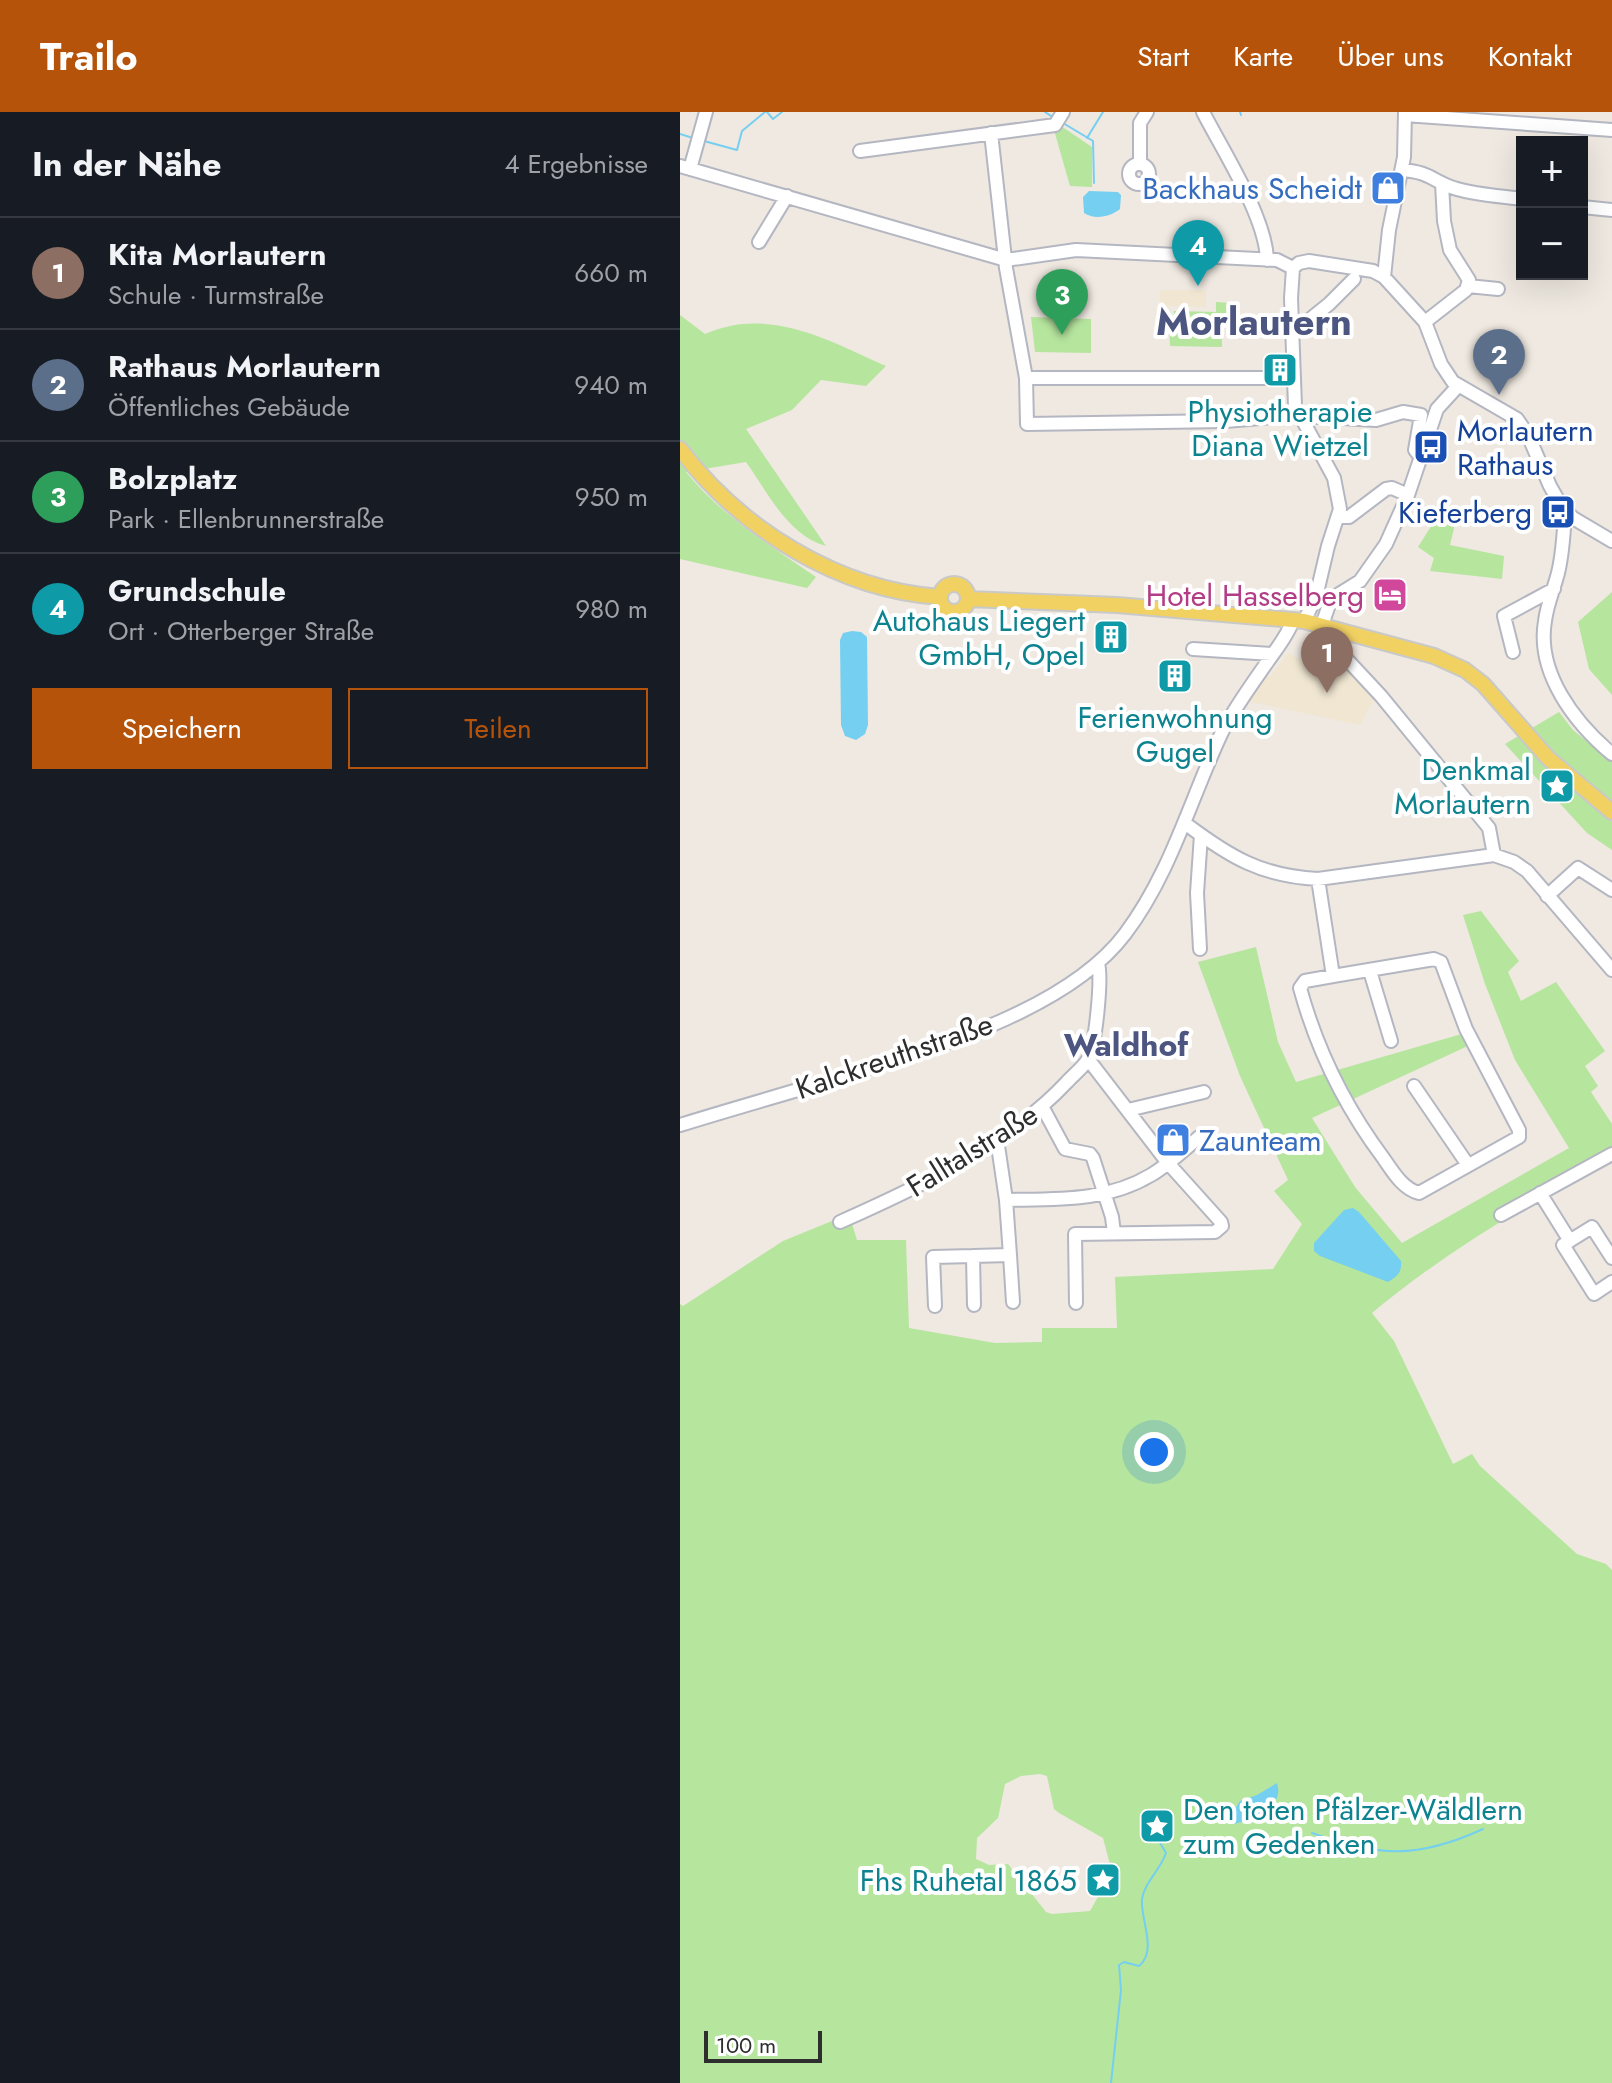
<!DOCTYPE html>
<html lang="de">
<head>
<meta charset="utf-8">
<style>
	:root { --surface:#171b24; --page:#242831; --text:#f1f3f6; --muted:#9ea1a6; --line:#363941; --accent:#b45309 }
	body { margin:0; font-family:Jost,sans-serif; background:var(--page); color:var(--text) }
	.controls { position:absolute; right:24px; top:24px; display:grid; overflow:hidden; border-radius:0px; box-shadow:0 8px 32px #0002 }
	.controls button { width:72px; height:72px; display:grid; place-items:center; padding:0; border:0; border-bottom:2px solid var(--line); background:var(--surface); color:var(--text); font:40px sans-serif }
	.scale { position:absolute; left:24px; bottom:20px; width:118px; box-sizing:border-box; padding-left:8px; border:4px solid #2e2e2e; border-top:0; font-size:22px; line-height:28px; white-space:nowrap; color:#2e2e2e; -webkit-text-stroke:6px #fff; paint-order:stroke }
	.you { position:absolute; left:474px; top:1340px; width:28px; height:28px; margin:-20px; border:6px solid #fff; border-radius:50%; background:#1a73e8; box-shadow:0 0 0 12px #1a73e833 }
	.badge { display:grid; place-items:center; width:52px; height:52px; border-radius:50%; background:var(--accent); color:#fff; font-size:26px; font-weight:700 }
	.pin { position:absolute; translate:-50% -66px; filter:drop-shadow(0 2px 4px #0008) }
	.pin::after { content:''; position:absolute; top:42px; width:28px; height:24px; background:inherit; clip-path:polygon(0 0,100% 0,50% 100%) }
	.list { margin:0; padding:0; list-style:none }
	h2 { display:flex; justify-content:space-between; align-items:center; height:104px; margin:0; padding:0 32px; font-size:34px }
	h2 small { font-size:26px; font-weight:400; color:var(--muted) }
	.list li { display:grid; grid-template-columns:52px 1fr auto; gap:24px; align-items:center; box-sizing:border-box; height:112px; padding:0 32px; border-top:2px solid var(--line) }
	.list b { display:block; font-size:30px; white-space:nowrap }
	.list p { margin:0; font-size:26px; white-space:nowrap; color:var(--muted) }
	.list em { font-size:26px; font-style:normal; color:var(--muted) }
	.actions { display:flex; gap:16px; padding:24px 32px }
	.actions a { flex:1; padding:18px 0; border:2px solid var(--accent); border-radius:0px; text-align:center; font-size:28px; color:var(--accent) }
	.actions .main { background:var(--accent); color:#fff }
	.map { position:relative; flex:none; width:932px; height:1971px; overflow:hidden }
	header { display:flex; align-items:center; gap:48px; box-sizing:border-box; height:112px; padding:0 40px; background:var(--accent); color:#fff }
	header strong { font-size:38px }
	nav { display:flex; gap:44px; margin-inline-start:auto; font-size:28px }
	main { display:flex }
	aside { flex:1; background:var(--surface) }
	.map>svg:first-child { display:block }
	.education { fill:#f0e6d1 }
	.green { fill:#b6e59e; fill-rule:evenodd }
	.water { fill:#75cff0 }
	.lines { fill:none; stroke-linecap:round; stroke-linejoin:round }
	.stream { stroke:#75cff0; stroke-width:2 }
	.minor-casing { stroke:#b4b7c1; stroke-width:16 }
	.major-casing { stroke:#c9c9c9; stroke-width:18 }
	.minor { stroke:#fff; stroke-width:12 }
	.major { stroke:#f2d163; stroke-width:14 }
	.labels { text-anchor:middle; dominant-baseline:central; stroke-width:8; stroke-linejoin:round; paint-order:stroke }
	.shop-label { font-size:30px; fill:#366cbe; stroke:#fff; text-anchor:end }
	.culture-label { font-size:30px; fill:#0d838f; stroke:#fff; text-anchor:end }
	.transit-label { font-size:30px; fill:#164399; stroke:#fff; text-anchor:start }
	.hotel-label { font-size:30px; fill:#b23c85; stroke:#fff; text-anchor:end }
	.street-label { font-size:30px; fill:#2e2e2e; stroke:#fff }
	.neighbourhood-label { font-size:32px; font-weight:bold; fill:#4d5680; stroke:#fff }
	.district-label { font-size:38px; font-weight:bold; fill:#4d5680; stroke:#fff }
</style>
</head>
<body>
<header>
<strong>Trailo</strong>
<nav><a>Start</a><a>Karte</a><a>Über uns</a><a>Kontakt</a></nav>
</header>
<main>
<aside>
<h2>In der Nähe<small>4 Ergebnisse</small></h2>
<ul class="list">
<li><span class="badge" style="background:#8d6e63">1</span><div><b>Kita Morlautern</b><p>Schule · Turmstraße</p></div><em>660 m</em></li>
<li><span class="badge" style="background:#5c6f8a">2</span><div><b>Rathaus Morlautern</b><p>Öffentliches Gebäude</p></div><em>940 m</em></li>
<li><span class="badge" style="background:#2e9e5b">3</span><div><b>Bolzplatz</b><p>Park · Ellenbrunnerstraße</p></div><em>950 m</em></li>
<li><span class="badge" style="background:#0f9aa8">4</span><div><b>Grundschule</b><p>Ort · Otterberger Straße</p></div><em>980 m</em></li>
</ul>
<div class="actions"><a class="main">Speichern</a><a>Teilen</a></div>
</aside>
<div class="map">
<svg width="932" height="1971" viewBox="0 0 932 1971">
	<rect width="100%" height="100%" fill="#efe9e1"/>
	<path class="education" d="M 480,178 L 526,178 L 526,195 L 480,194 Z
		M 608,541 L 646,560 L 657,545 L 695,585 L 680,613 L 566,589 L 585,562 L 590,565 Z"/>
	<path class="green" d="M 381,14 L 412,35 L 412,75 L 390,74 L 374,18 Z
		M 536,190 L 551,191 L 552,206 L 542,206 L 542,235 L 490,234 L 489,210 L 494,210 L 494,199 L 536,200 Z
		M 0,203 L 25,222 C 89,194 148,228 206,254 L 186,274 L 141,268 L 112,298 L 66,317 L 146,434 C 108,424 87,379 66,350 L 6,360 C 42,404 89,433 136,465 L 127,476 L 0,447 Z
		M 351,205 L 411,207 L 411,241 L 355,240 Z
		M 757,405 L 775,412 L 770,433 L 824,444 L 822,467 L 750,459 L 754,446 L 738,435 Z
		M 932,480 L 932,583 L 909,557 L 898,510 Z
		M 879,600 L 893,618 L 932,650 L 932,738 L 907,721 L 825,632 Z
		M 801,799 L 839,849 L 828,860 L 841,889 L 876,870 L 925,939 L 905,954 L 918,974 L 911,980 L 932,1012 L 932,1045 C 848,1092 766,1139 692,1201 L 714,1229 L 773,1352 L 792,1342 L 800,1354 L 897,1442 L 926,1452 L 932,1458 L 932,1971 L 0,1971 L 0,1192 L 3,1194 L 103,1129 L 169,1102 L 177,1128 L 226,1128 L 229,1216 L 315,1231 L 362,1230 L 362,1216 L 437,1216 L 435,1165 L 593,1157 L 622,1112 L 594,1079 L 608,1068 L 560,964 L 518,850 L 576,835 L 598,930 L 616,970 L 785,921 L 790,933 L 632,1006 L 675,1075 L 722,1131 L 889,1036 L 835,948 L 805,872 L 783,803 ZM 360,1662 L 367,1664 L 374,1697 L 379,1701 L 423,1726 L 432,1760 L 410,1799 L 372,1802 L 366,1800 L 328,1752 L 309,1753 L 296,1747 L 297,1726 L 318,1706 L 325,1672 L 341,1664 Z"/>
	<path class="water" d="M 409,79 L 438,80 L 441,83 L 440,97 C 430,105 415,108 404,101 L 403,85 Z
		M 172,519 L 181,520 L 187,525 L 188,613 L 185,622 L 176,628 L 165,624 L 161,613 L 160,528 L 163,521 Z
		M 673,1096 L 679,1100 L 721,1149 C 722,1160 718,1164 708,1170 L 640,1144 L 634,1139 L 634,1131 L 664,1098 Z
		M 597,1671 C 605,1696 573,1707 554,1712 L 549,1706 L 560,1689 L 577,1683 Z"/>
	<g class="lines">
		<path class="stream" d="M 87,0 L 93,7 L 102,0
			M 365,0 L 374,6
			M 560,0 L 561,3
			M 383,11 L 413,29 L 414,71
			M 0,22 L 13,26
			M 407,26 L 423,0
			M 24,29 L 57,38 L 62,19 L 85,0
			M 632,1721 C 698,1745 738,1747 803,1717
			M 431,1971 L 441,1878 L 439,1853 L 444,1850 L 459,1854 C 478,1839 460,1807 462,1787 C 464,1771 481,1757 486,1741 L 480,1731"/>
		<defs>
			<path id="minor" d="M 523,0 C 543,39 586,105 587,148
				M 725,3 L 932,18
				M 311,21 L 326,156 L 346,266 L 347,312 L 546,309 L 613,303 L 696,308 L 723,300 L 741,303 L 735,338 L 741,346
				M 180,39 L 375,13 L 383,0
				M 460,52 L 460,11 L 467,0
				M449 62a10 10 0 1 1 20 0a10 10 0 1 1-20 0Z
				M 0,54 L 326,148 L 396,138 L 597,148 L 613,156
				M 10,57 L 26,0
				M 722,58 C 751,60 753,70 777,77 C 798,83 820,84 842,87
				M 902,95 L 932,98
				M 79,130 L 107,84
				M 613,156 L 619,151 L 629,149 L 693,159 L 704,165 L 745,210 L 761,252 L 773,270 L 837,307 L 848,323 L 870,374 L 882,395 L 893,406 L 932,429
				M 613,156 L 611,186 L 615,294 L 654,366 L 660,397 L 648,434 L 636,485 L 624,509
				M 704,165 L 709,118 L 724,45 L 725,0
				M 788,174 L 818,177
				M 745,210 L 786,178 L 789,168 L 770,138 L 764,109 L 762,71
				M 613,221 L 649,192 L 674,167
				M 346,266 L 613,266
				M 885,399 C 884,419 883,441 878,461 C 874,477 867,492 865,509 C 856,561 895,611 932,642
				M 659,405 L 669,405 L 706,377 L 712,376 L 728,383
				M 642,513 L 651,487 L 680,469 L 706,432 L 728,383 L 757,297 L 778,274
				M 513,537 L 592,542
				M 660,540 L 701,584 L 809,716 L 814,743 L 834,750 L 847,759 L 932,858
				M 833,540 L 824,504 L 874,477
				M 506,712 C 550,745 581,764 638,767 L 814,743
				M 638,767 L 653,864 L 625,869 L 620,876 C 637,938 665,995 704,1047 C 713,1060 723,1077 739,1081 L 839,1025 L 839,1018 L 786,917 L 761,850 L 754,847 L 653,864
				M 867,784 L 898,756 L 932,778
				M 520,837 L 517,781 L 521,723
				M 690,859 L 711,929
				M 734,974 L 788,1053
				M 363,996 L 385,1037 L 410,1042 L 413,1046 L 432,1105 L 434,1121
				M 448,998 L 524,980
				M 0,1013 C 58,995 116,979 174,961 C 260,934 389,896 445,822 C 491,761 510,688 542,620 C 555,595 572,572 588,549 C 597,536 608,523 613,508
				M 317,1027 L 326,1088 L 330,1143
				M 860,1081 L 890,1129
				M 326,1088 C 376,1087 426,1090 471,1063 C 488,1053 504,1038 519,1025
				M 821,1103 L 932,1042
				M 160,1110 C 239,1075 328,1033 387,970 C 393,963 404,955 408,947 C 416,932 422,867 418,851
				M 293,1144 L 330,1143 L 333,1190
				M 932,1146 L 912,1115 L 883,1133 L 914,1182 L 932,1170
				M 396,1191 L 395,1122 L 535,1120 L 542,1114 L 541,1110 L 488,1051 L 408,947
				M 255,1194 L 253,1145 L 293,1144 L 294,1193"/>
			<path id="major" d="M 0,337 C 61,417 158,478 260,485
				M260 486a14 14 0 1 1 28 0a14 14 0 1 1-28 0Z
				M 288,487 L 437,493 L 624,509 L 754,544 L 785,558 L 803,572 L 868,646 L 932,700"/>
		</defs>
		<use href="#minor" class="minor-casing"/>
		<use href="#major" class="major-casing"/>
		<use href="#minor" class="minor"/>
		<use href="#major" class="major"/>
	</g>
	<defs>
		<symbol id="shop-square" viewBox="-11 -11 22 22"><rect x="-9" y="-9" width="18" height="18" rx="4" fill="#3f7fe0" stroke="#fff"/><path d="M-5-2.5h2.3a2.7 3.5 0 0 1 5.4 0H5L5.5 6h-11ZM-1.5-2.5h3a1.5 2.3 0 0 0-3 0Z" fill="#fff"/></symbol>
		<symbol id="building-square" viewBox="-11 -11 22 22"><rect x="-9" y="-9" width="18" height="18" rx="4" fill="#0f9aa8" stroke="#fff"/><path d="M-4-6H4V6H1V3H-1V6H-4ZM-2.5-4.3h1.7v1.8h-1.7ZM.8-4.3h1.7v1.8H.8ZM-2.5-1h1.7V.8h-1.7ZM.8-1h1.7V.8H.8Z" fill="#fff"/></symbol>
		<symbol id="bus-square" viewBox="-11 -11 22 22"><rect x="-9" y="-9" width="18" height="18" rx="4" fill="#1a4fb4" stroke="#fff"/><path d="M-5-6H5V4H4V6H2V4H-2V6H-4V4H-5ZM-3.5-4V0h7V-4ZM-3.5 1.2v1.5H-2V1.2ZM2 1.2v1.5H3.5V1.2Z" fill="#fff"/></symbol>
		<symbol id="hotel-square" viewBox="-11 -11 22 22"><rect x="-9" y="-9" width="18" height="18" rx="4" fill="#d1479c" stroke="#fff"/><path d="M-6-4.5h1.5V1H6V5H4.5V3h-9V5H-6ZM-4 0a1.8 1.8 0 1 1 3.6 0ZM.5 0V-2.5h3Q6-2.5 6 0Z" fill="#fff"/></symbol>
		<symbol id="sight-square" viewBox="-11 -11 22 22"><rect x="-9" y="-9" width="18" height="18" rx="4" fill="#0f9aa8" stroke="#fff"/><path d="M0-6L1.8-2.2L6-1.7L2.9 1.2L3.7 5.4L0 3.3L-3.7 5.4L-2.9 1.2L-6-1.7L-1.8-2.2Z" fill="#fff"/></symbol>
	</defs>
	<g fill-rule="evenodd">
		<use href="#shop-square" x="688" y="56" width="40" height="40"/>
		<use href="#building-square" x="580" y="238" width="40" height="40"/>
		<use href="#bus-square" x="731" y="315" width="40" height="40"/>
		<use href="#bus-square" x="858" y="380" width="40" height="40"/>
		<use href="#hotel-square" x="690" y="463" width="40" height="40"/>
		<use href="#building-square" x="411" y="505" width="40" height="40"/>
		<use href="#building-square" x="475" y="544" width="40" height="40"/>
		<use href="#sight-square" x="857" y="654" width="40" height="40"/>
		<use href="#shop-square" x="473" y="1008" width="40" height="40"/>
		<use href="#sight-square" x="457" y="1694" width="40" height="40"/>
		<use href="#sight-square" x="403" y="1748" width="40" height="40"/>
	</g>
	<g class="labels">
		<g class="shop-label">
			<text x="682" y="76">Backhaus Scheidt</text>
			<text x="519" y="1028" text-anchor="start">Zaunteam</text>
		</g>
		<g class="culture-label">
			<text x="600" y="299" text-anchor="middle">Physiotherapie<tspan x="600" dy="34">Diana Wietzel</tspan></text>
			<text x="405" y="508">Autohaus Liegert<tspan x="405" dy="34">GmbH, Opel</tspan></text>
			<text x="495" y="605" text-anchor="middle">Ferienwohnung<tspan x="495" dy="34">Gugel</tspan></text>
			<text x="851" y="657">Denkmal<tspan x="851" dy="34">Morlautern</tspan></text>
			<text x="503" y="1697" text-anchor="start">Den toten Pfälzer-Wäldlern<tspan x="503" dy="34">zum Gedenken</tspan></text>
			<text x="397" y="1768">Fhs Ruhetal 1865</text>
		</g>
		<g class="transit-label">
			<text x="777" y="318">Morlautern<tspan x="777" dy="34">Rathaus</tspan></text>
			<text x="852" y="400" text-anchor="end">Kieferberg</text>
		</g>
		<g class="hotel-label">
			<text x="684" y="483">Hotel Hasselberg</text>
		</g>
		<g class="street-label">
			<text transform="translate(214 944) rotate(-19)">Kalckreuthstraße</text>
			<text transform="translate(292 1038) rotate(-32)">Falltalstraße</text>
		</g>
		<g class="neighbourhood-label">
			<text x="446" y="933">Waldhof</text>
		</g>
		<g class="district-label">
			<text x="574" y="209">Morlautern</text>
		</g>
	</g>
</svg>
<div class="controls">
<button>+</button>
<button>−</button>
</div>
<div class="scale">100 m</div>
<div class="you"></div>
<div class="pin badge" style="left:647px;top:581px;background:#8d6e63">1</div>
<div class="pin badge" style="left:819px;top:283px;background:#5c6f8a">2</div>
<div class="pin badge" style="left:382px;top:223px;background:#2e9e5b">3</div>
<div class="pin badge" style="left:518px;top:174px;background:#0f9aa8">4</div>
</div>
</main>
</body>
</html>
